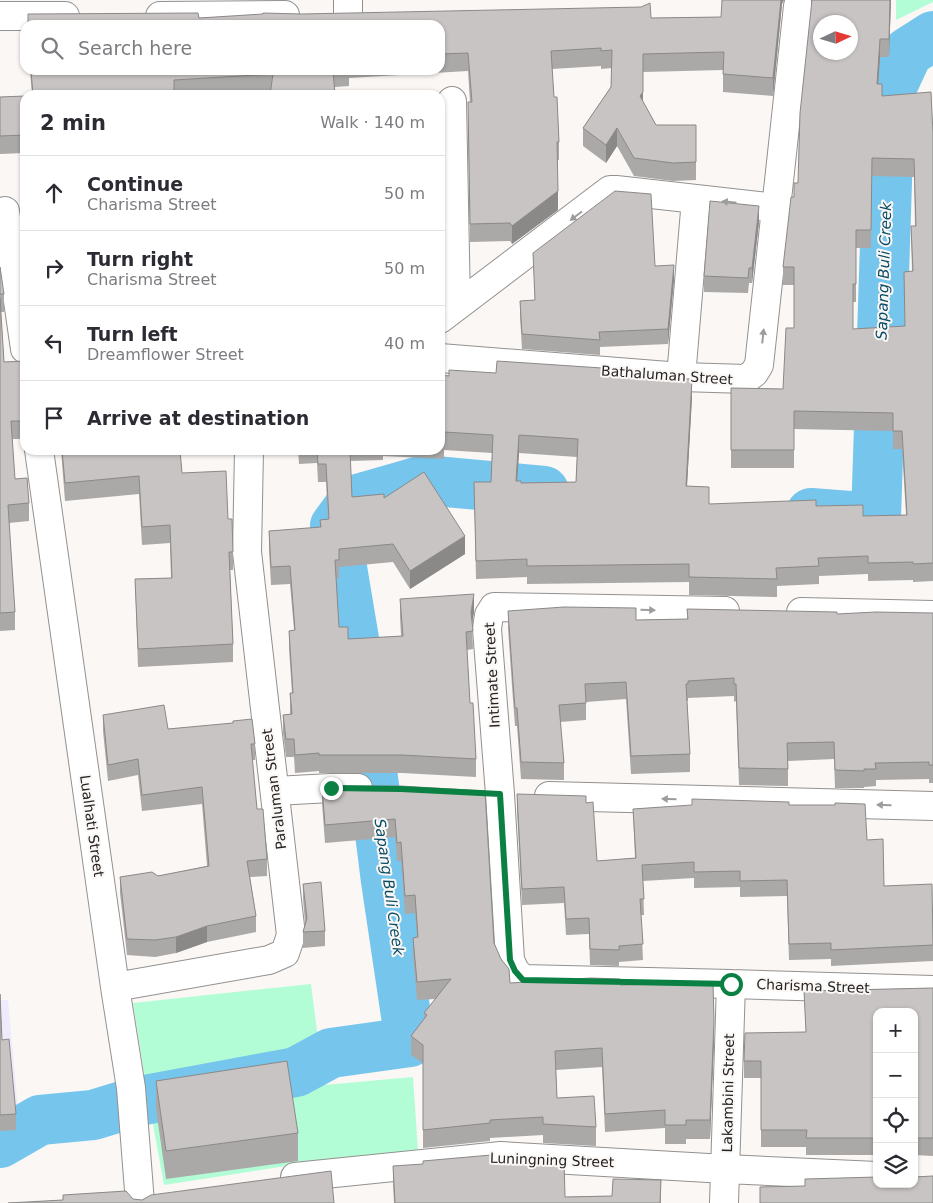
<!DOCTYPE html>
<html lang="en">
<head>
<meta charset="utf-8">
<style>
	:root { --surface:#fff; --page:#f2f2f3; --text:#2b2b33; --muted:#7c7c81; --line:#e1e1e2 }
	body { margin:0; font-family:"DejaVu Sans",sans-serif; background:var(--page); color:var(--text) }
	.controls { position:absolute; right:15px; bottom:15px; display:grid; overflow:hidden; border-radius:10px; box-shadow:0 1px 4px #0004 }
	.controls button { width:45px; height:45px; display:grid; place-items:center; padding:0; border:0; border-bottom:1px solid var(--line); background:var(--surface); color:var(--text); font:25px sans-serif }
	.compass { position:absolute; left:813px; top:15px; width:45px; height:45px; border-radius:50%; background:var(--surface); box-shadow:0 1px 4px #0004; rotate:86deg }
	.stop { position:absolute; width:15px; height:15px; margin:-11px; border:4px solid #0b8043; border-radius:50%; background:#fff }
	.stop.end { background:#0b8043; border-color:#fff; box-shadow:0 1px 5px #0008 }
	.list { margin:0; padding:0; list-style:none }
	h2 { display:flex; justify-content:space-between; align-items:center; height:65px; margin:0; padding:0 20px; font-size:21px }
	h2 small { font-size:16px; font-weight:400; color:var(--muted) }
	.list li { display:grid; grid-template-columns:32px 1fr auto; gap:15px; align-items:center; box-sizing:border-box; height:75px; padding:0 20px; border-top:1px solid var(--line) }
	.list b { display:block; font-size:19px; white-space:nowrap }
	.list p { margin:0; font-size:16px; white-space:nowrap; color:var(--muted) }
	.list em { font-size:16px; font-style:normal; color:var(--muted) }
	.icon { flex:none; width:28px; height:28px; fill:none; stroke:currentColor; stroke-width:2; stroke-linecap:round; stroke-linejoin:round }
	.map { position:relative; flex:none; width:933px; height:1203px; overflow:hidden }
	.search { position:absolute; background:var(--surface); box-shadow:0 1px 4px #0004; left:20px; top:20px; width:425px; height:55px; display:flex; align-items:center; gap:12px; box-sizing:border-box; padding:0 18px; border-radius:15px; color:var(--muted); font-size:19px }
	.panel { position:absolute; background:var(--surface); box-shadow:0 1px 4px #0004; left:20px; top:90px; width:425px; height:365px; border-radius:15px }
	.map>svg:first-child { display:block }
	.education { fill:#efebfc }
	.green { fill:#b3fdd6 }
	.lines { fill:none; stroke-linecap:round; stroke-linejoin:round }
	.river { stroke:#76c5ed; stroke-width:50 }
	.minor-casing { stroke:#93918f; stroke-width:30 }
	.minor { stroke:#fff; stroke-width:28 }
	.wall { fill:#aba9a8; fill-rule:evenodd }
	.shaded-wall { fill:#8b8988 }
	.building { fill:#c7c4c3; stroke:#8b8988; fill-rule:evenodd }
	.oneway { fill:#9c9c9c }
	.route { stroke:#0b8043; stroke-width:6 }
	.labels { text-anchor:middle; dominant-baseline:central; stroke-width:4; stroke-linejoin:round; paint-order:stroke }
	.street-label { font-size:14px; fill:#242322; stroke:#faf7f5 }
	.water-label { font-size:15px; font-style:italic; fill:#084c66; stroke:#faf7f5 }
</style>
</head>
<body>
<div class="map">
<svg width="933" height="1203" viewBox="0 0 933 1203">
	<rect width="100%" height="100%" fill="#faf7f5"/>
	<path class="education" d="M 0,1000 L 8,1000 L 20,1130 L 0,1137 Z"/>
	<path class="green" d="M 896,0 L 933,0 L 933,2 L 896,20 Z
		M 311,984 L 324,1085 L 413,1077 L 418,1151 L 299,1164 L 164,1185 L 146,1086 L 133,1003 Z"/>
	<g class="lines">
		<path class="river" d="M 811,513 L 876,518 L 890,91 L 908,52 L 933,36
			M 0,1143 L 40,1120 L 93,1115 L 139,1101 L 296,1072 L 331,1053 L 410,1042 L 386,881 L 360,675 L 335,526 L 354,500 L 424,480 L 544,491"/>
		<defs>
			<path id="minor" d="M 348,0 L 348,15
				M 0,16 L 65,16
				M 160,16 L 285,15
				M 452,101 L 456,305
				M 5,211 L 25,349
				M 440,319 L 610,190 L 616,190 L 777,208
				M 440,358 L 681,377 L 746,379 L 754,373 L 759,365 L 798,6
				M 681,377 L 696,199
				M 39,450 L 115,987 L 131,1088 L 140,1203
				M 725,611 L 494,607 L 489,615 L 487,629 L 500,794 L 510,960 L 515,971 L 523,979 L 731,984 L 933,990
				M 801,612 L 933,615
				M 275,791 L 331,788 L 358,788
				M 549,796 L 933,806
				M 115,987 L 269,960 L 285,953 L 291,935 L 247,552 L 249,450
				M 295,1177 L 501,1156 L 726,1169 L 877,1176
				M 724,1203 L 731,984"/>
		</defs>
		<use href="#minor" class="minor-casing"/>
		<use href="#minor" class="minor"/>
	</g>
	<path class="wall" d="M 891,0 L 889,57 L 880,57 L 878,84 L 882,96 L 933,134 L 933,581 L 913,582 L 913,580 L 868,581 L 868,574 L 819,576 L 819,584 L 777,586 L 777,597 L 689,595 L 689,582 L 527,584 L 527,577 L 476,579 L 474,482 L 491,482 L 492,453 L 444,450 L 444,459 L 383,456 L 383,460 L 350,461 L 352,497 L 384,498 L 465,554 L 410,589 L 393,562 L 339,567 L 339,578 L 336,578 L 339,627 L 348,639 L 401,636 L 400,617 L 400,599 L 474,612 L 472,623 L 473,649 L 467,650 L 470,703 L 476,759 L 476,777 L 402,773 L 319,773 L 319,771 L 295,773 L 294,757 L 286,757 L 283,733 L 283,715 L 290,714 L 290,693 L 292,693 L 289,649 L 289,631 L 294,630 L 290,584 L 271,585 L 269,549 L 269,531 L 320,528 L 320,520 L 328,519 L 326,482 L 318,482 L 317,463 L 299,464 L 298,450 L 440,450 L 440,375 L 449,376 L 496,373 L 603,376 L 692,397 L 687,486 L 709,504 L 816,506 L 863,516 L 906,515 L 902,449 L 893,449 L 893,431 L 794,429 L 794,468 L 731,468 L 731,388 L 783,389 L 794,328 L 794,285 L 783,285 L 783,267 L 794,197 L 798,183 ZM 872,176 L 914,177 L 915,226 L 911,226 L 912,271 L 904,272 L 905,326 L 853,329 L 853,302 L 856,302 L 856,248 L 871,248 ZM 519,453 L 577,457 L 576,482 L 521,483 L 517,481 Z
		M 782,4 L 773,96 L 723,92 L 723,70 L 643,72 L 643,102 L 656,125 L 696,125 L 696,180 L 673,181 L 634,176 L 617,146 L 606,163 L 583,146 L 583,128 L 611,87 L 612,68 L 601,69 L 601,66 L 552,69 L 554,97 L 559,142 L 559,160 L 557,160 L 558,210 L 512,244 L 510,241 L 470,242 L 468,120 L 470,102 L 468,71 L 349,78 L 349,86 L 222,95 L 32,95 L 30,70 L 440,70 L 440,25 L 28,25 L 28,14 L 199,18 L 302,14 L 651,18 L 721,17 Z
		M 25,96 L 25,153 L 0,154 L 0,97 Z
		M 23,210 L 25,210 L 25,240 L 23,228 Z
		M 759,222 L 752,283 L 749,283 L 748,293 L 704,292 L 704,276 Z
		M 533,253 L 655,266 L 674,280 L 668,344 L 600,347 L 600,355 L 522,349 L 520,316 L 520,301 L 535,300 Z
		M 0,267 L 4,294 L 4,312 L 1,312 L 4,362 L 25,361 L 25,439 L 12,439 L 15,479 L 29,503 L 29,521 L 9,523 L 15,612 L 15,630 L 0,631 Z
		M 61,450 L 180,450 L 182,473 L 228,519 L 233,552 L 233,570 L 230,570 L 233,644 L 233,662 L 138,667 L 135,579 L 171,578 L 170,543 L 142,545 L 139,494 L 65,501 Z
		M 687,609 L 837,614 L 933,613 L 933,783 L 929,783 L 929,779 L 876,780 L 876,786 L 864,787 L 864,788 L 835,788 L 834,759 L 788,761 L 788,786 L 739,785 L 736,701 L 734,702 L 734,696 L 688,698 L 688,701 L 687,701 L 690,754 L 690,772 L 631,774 L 626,699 L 586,702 L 586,720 L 560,722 L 564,763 L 564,780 L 521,779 L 517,726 L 515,726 L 513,700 L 508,628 L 508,611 L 636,620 L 687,619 Z
		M 103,715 L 168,729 L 255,744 L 255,760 L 252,760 L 257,809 L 267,859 L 267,876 L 250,877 L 256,916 L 256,932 L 207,942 L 176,953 L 155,957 L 127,955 L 120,893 L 120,877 L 158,876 L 207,866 L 202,804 L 142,811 L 138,775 L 108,781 L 103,731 Z
		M 322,786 L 400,786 L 494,943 L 510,983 L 620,985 L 714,1040 L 710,1139 L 686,1139 L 686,1144 L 665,1144 L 665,1128 L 605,1132 L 602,1067 L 556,1070 L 557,1098 L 596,1127 L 596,1146 L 543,1143 L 543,1135 L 490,1138 L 490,1141 L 423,1148 L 423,1063 L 411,1055 L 411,1036 L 424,1019 L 424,1013 L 436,999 L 417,1000 L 413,956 L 413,938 L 417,937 L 415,913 L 405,914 L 401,861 L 397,861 L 395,837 L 325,843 L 322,804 Z
		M 517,794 L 586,803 L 597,861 L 635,858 L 633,809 L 789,805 L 867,840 L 884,886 L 933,909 L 933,961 L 831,966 L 831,959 L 789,960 L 787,896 L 740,897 L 740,887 L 694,888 L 694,878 L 643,881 L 644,915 L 641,915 L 643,960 L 619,962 L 619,966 L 590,965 L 589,934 L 566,935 L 564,903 L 522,905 L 517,810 Z
		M 303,884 L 325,931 L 325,946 L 303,948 L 303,932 L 305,923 L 303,899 Z
		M 933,988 L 933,1156 L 914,1155 L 914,1012 L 877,1012 L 877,1155 L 806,1155 L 806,1147 L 761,1147 L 761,1078 L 744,1078 L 744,1061 L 806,1032 L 804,991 Z
		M 0,994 L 2,1040 L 16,1114 L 16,1130 L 0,1131 Z
		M 156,1081 L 298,1133 L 298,1161 L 166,1179 L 156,1109 Z
		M 491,1164 L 565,1197 L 612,1196 L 661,1180 L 661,1203 L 394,1203 L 393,1184 L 393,1166 Z"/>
	<path class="shaded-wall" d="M 781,0 L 784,0 L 782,4 L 773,96 L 773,78 Z
		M 890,0 L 891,0 L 889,57 L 889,39 Z
		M 880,39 L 880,57 L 877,102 L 877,84 Z
		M 643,54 L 643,110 L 640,96 Z
		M 617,128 L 617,146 L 606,163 L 606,145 Z
		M 558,191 L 558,210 L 512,244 L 512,226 Z
		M 759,206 L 759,222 L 752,283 L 752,268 Z
		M 674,265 L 674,280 L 668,344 L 668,329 Z
		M 692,379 L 692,397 L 686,504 L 686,486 Z
		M 519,435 L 519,453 L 516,499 L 516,481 Z
		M 465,536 L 465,554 L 410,589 L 410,571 Z
		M 474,594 L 474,612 L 471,630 L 471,612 Z
		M 207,926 L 207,942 L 176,953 L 176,937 Z
		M 714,1021 L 714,1040 L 710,1139 L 710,1120 Z"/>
	<path class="building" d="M 722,0 L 781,0 L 773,78 L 723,74 L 724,52 L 643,54 L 643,92 L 640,96 L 656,125 L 696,125 L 696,162 L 673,163 L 634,158 L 617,128 L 606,145 L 583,128 L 611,87 L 612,50 L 601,51 L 601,48 L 551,51 L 554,97 L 557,97 L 559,142 L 557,142 L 558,191 L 512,226 L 510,223 L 470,224 L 468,102 L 472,102 L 468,53 L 440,54 L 440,25 L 28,25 L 28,14 L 198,13 L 199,18 L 263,14 L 263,13 L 302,14 L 641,7 L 650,3 L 651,18 L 721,17 Z
		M 812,0 L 890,0 L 889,39 L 880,39 L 877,84 L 882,84 L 882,96 L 931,92 L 933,134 L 933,563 L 913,564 L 913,562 L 868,563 L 868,556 L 818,558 L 819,566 L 776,568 L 777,579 L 689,577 L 689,564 L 527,566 L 527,559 L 476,561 L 474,482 L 491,482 L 493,435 L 444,432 L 444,441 L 440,441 L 440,375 L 449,376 L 449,370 L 496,373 L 497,361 L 602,368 L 603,376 L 692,379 L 686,486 L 709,487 L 709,504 L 816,500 L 816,506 L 863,505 L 863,516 L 907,515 L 902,431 L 893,431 L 893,413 L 794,411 L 794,450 L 731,450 L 731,388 L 783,389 L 786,328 L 794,328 L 794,267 L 783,267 L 791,197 L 794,197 L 794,183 L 798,183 L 800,113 ZM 820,22 L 850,22 L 850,52 L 820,52 ZM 872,158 L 914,159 L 916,226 L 911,226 L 913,271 L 904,272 L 905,326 L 853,329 L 853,284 L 856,284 L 856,230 L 871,230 ZM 519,435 L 578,439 L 576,482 L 521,483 L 521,481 L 516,481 Z
		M 31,70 L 333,70 L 335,95 L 270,95 L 273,74 L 174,80 L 174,95 L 33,95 Z
		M 25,96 L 25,135 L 0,136 L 0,97 Z
		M 615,191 L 651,194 L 655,266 L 674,265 L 668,329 L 599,332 L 600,340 L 522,334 L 520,301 L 535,300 L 533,253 Z
		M 710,201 L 759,206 L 752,268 L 749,268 L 748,278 L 704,276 Z
		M 23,210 L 25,210 L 25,222 Z
		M 0,267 L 4,294 L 0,294 Z
		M 0,298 L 4,362 L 25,361 L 25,421 L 11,421 L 15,479 L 27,478 L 29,503 L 8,505 L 15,612 L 0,613 Z
		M 62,450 L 180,450 L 182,473 L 226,471 L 228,519 L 232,519 L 233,552 L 229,552 L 233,644 L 138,649 L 135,579 L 172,578 L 170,525 L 142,527 L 139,476 L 65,483 Z
		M 317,450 L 350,450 L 352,497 L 384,494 L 384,498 L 424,472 L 465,536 L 410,571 L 393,544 L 339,549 L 339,560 L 335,560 L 339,627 L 348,627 L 348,639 L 403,636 L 400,599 L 474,594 L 471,612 L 473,631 L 466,632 L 470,703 L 473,703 L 476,759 L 402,755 L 319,755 L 319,753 L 295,755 L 294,739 L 286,739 L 283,715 L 292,714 L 290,693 L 293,693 L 289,631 L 295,630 L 290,566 L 271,567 L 269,531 L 321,527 L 320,520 L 329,519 L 326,464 L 318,464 Z
		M 564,607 L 636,608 L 636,620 L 688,619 L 687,609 L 837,612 L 837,614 L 876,612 L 933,613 L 933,765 L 929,765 L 929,762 L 875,763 L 876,769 L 864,769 L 864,771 L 835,770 L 834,742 L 787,743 L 788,769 L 739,768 L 736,684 L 734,684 L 734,678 L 688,681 L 688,684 L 686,684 L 690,754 L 631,756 L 626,682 L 585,684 L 586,703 L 559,705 L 564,763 L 521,762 L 517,708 L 515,708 L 513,682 L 508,611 Z
		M 164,705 L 168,729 L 233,723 L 233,721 L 252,719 L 255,744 L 251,744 L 257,809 L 263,809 L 267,859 L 247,861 L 256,916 L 207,926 L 176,937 L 155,940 L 127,939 L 120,877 L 152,872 L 158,876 L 209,866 L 202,787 L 142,795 L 138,759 L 108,765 L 103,715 Z
		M 322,786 L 400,786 L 485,791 L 494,943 L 501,959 L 509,969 L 510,983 L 591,978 L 620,979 L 620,985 L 713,983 L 714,1021 L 710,1120 L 686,1120 L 686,1125 L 665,1125 L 665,1110 L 605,1114 L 602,1048 L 555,1051 L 557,1098 L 594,1096 L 596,1127 L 543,1124 L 543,1117 L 490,1120 L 490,1123 L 423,1130 L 423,1045 L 411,1036 L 427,1015 L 424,1013 L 451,979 L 417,982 L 413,938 L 418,937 L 415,895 L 405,896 L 401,842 L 397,843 L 395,819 L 325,825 Z
		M 517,794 L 586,796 L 586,803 L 593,802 L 597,861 L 636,858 L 633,809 L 692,805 L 692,799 L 789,802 L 789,805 L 835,805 L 835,803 L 865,804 L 867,840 L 883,839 L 884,886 L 932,884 L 933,945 L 831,950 L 831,943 L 789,944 L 787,880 L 740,881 L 740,871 L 694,872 L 694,862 L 642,865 L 644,899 L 640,899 L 643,944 L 619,946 L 619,950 L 590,949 L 589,918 L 566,919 L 564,887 L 522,889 Z
		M 321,882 L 325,931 L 303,932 L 307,918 L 303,884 Z
		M 933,988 L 933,1138 L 914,1138 L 914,1012 L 877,1012 L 877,1138 L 806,1138 L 807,1130 L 761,1130 L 761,1061 L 744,1061 L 745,1033 L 806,1032 L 804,991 Z
		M 0,994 L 2,1040 L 9,1039 L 16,1114 L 0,1115 Z
		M 287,1061 L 298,1133 L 166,1151 L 156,1081 Z
		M 491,1155 L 491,1164 L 564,1160 L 565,1197 L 612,1196 L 613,1179 L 661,1180 L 660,1203 L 395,1203 L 393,1166 L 423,1164 L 423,1161 Z
		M 331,1171 L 334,1203 L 8,1203 L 63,1200 L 63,1195 L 126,1191 L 133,1199 L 142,1200 L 151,1195 Z
		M 933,1176 L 933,1203 L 760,1203 L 760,1187 L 805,1186 L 805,1179 L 877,1177 L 877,1184 L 914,1184 L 914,1177 Z"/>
	<defs><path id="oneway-solid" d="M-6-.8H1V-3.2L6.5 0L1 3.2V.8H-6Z" transform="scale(1.25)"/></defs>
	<g class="oneway">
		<use href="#oneway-solid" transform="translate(729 202) rotate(-174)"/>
		<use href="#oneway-solid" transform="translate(576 216) rotate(143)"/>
		<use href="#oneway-solid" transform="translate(763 336) rotate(-84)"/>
		<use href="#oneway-solid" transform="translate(648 610) rotate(1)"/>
		<use href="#oneway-solid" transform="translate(669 799) rotate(-178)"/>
		<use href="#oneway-solid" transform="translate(884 805) rotate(-178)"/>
	</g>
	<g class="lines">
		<path class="route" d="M 331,788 L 401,789 L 500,794 L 510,960 L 515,971 L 523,980 L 731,984"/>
	</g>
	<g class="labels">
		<g class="street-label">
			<text transform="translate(667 375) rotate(4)">Bathaluman Street</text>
			<text transform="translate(492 675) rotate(-93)">Intimate Street</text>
			<text transform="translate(274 789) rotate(-97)">Paraluman Street</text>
			<text transform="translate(92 826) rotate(82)">Lualhati Street</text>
			<text transform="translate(813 986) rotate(2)">Charisma Street</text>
			<text transform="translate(728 1093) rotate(-89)">Lakambini Street</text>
			<text transform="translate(552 1160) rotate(2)">Luningning Street</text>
		</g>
		<g class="water-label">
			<text transform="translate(884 271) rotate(-88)">Sapang Buli Creek</text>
			<text transform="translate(389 887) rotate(82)">Sapang Buli Creek</text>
		</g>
	</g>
</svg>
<div class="controls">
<button>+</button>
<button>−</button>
<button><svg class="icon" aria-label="locate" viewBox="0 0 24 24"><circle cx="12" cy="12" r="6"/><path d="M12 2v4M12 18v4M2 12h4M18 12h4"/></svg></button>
<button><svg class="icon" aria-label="layers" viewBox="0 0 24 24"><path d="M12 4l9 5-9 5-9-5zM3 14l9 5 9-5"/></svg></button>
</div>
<svg class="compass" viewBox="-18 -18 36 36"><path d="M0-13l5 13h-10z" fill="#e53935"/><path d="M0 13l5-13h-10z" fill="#7c7c81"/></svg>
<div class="stop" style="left:731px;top:984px"></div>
<div class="stop end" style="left:331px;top:788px"></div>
<div class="search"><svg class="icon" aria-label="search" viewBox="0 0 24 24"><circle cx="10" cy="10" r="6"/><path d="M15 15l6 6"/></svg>Search here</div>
<section class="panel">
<h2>2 min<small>Walk · 140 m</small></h2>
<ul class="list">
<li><svg class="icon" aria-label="ahead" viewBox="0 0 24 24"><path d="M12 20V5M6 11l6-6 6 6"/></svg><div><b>Continue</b><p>Charisma Street</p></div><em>50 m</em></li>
<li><svg class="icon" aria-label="right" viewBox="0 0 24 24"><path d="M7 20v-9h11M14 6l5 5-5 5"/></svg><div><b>Turn right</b><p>Charisma Street</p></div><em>50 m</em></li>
<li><svg class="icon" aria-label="left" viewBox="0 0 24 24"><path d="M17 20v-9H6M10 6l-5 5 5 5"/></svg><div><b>Turn left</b><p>Dreamflower Street</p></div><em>40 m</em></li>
<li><svg class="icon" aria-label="arrive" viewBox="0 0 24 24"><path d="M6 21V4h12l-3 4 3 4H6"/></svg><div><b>Arrive at destination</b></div></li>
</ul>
</section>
</div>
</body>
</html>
